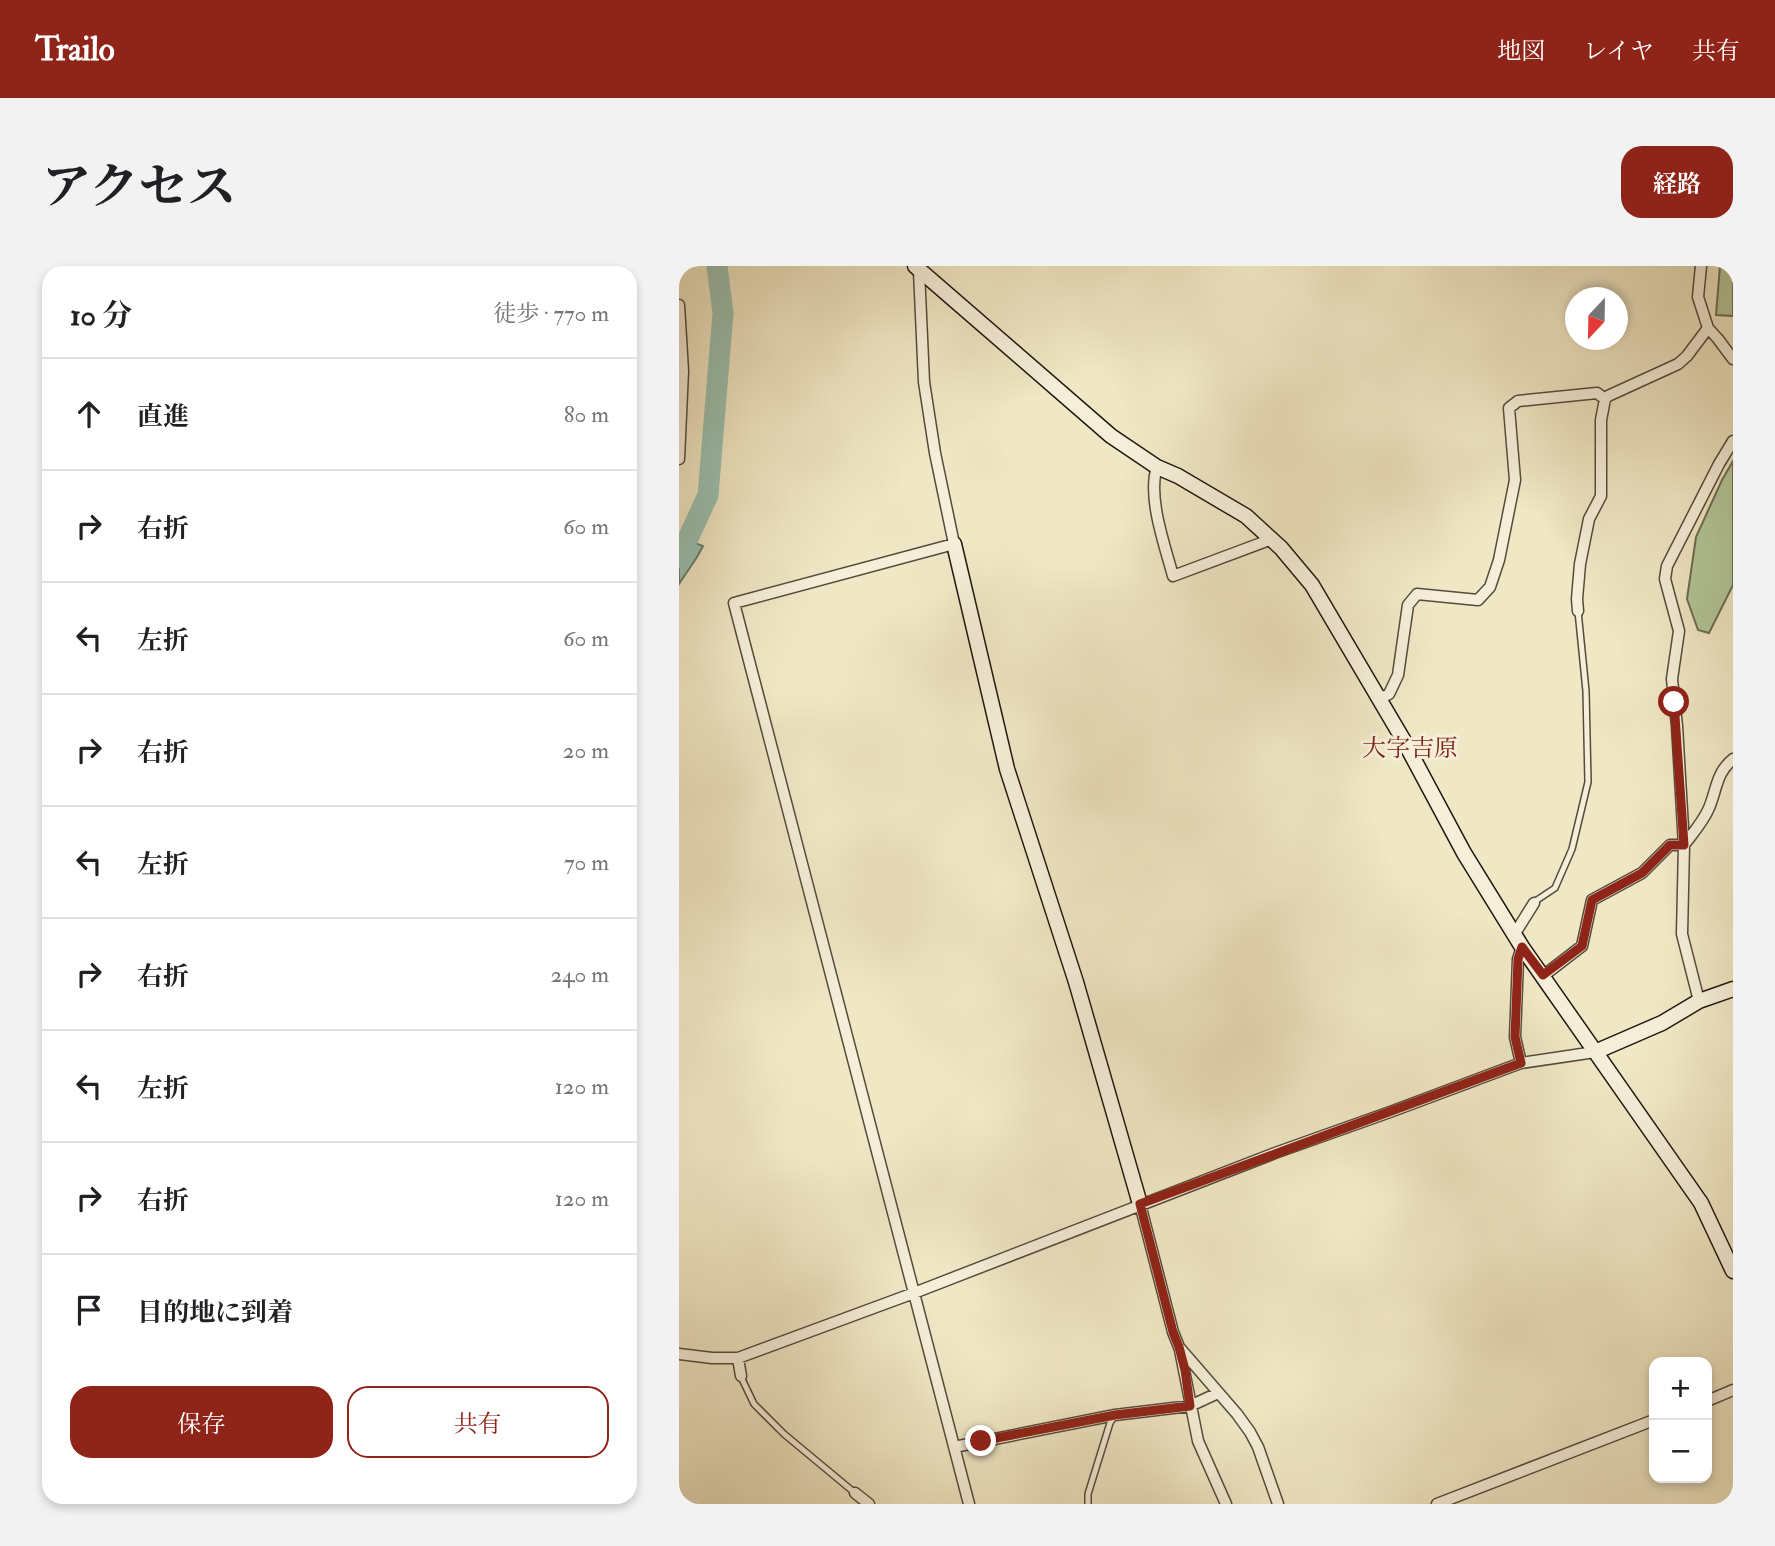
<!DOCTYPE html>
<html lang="ja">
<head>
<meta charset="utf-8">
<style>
	:root { --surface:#fff; --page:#f2f2f2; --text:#202124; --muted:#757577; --line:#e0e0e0; --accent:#8f2418 }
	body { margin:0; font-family:"IM FELL Double Pica","Noto Serif JP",serif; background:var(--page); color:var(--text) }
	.controls { position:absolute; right:21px; bottom:21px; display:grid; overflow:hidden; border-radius:14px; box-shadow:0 4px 10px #0003 }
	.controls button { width:63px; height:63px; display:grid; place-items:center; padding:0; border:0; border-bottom:2px solid var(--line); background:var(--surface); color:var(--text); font:35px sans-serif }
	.compass { position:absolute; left:886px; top:21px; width:63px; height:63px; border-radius:50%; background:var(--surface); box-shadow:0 4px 10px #0003; rotate:202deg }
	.stop { position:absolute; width:21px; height:21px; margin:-16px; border:5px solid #8f2418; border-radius:50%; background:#fff }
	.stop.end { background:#8f2418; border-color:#fff; box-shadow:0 2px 7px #0008 }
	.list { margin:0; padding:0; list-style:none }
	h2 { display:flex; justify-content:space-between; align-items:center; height:91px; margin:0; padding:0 28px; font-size:30px }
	h2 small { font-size:23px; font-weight:400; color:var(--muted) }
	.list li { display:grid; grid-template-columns:46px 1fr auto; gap:21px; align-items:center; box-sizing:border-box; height:112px; padding:0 28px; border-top:2px solid var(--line) }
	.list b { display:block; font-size:26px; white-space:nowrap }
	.list em { font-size:23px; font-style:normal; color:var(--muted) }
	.actions { display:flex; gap:14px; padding:21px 28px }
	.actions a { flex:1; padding:16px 0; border:2px solid var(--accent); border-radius:21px; text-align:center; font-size:24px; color:var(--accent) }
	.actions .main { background:var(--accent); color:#fff }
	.icon { flex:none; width:38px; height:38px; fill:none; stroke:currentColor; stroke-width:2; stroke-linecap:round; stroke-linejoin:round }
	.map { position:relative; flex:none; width:1054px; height:1238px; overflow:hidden; border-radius:21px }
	header { display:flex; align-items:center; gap:42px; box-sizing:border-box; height:98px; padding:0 35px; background:var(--accent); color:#fff }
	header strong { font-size:33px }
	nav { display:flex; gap:38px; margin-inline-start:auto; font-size:24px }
	.intro { display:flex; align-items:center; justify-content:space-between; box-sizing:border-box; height:168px; padding:0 42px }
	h1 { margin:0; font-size:49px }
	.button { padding:18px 32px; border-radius:21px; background:var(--accent); color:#fff; font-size:24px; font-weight:700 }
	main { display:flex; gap:42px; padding:0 42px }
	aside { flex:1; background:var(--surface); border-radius:21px; box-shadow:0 4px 10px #0003 }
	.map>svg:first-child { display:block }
	.green { fill:#b3c799; stroke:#6a6f54; stroke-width:2 }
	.water { fill:#9bc0b0; stroke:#6b7c70; stroke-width:2 }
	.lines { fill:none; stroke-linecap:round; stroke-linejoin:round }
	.river { stroke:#9bc0b0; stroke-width:21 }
	.lane-casing { stroke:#564b3c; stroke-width:8 }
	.street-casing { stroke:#564b3c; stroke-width:13 }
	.secondary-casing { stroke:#22170f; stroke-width:17 }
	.lane { stroke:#f5efd9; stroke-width:5 }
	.street { stroke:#f5efd9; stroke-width:10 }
	.secondary { stroke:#f5efd9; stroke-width:14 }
	.route { stroke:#8f2418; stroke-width:9 }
	.labels { text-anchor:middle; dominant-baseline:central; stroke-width:6; stroke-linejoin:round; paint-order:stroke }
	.quarter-label { font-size:24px; fill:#7a1f14; stroke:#f5efd9 }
</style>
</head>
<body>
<header>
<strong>Trailo</strong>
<nav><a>地図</a><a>レイヤ</a><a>共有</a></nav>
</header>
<div class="intro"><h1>アクセス</h1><a class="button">経路</a></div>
<main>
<aside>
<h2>10 分<small>徒歩 · 770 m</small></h2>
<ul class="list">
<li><svg class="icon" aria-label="ahead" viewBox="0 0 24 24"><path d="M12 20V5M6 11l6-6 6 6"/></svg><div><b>直進</b></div><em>80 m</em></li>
<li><svg class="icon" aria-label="right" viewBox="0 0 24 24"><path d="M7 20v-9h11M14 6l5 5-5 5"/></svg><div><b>右折</b></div><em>60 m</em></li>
<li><svg class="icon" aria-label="left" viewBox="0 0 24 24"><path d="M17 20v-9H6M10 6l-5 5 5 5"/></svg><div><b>左折</b></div><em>60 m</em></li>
<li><svg class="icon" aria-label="right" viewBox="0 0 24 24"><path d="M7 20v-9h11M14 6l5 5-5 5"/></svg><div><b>右折</b></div><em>20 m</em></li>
<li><svg class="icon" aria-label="left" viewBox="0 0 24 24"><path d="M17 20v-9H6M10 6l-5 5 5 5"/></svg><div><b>左折</b></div><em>70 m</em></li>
<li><svg class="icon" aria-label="right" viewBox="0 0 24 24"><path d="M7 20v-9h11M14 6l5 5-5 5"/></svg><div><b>右折</b></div><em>240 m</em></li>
<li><svg class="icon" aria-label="left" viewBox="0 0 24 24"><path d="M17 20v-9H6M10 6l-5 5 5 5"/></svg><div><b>左折</b></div><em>120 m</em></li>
<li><svg class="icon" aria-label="right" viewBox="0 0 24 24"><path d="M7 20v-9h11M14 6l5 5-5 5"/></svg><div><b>右折</b></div><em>120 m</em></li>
<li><svg class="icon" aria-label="arrive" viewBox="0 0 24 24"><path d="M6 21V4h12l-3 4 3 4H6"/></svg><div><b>目的地に到着</b></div></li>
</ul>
<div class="actions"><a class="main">保存</a><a>共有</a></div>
</aside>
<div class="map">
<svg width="1054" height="1238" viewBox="0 0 1054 1238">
	<rect width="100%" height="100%" fill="#f0e7c4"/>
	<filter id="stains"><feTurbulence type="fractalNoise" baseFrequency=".00286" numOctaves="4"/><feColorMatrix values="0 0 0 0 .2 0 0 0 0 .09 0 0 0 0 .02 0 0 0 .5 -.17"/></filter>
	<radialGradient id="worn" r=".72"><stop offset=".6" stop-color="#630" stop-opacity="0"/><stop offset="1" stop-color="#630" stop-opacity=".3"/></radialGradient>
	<path class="green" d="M 1041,0 L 1054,0 L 1054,50 L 1037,49 Z
		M 1054,195 L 1054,319 L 1030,367 L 1019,364 L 1008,333 L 1017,271 L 1043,214 Z"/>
	<path class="water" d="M 0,271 L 24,280 L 18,291 L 0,318 Z"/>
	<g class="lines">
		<path class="river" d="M 0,292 L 29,229 L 44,47 L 38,0"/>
		<defs>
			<path id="lane" d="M 855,636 L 876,622 L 893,583 L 909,516 L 907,425 L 899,345
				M 62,1111 L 75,1138 L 105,1168 L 176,1227
				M 409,1238 L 409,1228 L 431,1157 L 436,1149"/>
			<path id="street" d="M 1022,0 L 1019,31 L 1029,62 L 1039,73 L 1054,93
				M 240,5 L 245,116 L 256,187 L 275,278 L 55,337 L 290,1238
				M 0,39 L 4,105 L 0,193
				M 478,201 C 468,231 486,280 494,310 L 593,273
				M 899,345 L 898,333 L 901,298 L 910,253 L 922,230 L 922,154 L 926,133 L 929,130 L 999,98 L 1008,90 L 1029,62
				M 700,433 L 710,428 L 719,409 L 729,339 L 738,328 L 799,334 L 811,321 L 820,294 L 836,214 L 830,142 L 839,135 L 918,127 L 926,133
				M 1005,579 C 1014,567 1024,556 1030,542 C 1038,523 1037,507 1054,493
				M 835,669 L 855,637
				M 864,710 L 903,680 L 913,634 L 963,607 L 991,579 L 1005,579
				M 1020,735 L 1003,668 L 1005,579 L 998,460 L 993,413 L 1000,365 L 986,313 L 988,300 L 1040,198 L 1054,175
				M 842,797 L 836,771 L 839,693 L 843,681
				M 461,938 L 494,1066 L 500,1081 L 558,1148 L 571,1166 L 579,1181 L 599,1238
				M 501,1084 L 519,1175 L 547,1238
				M 0,1088 L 33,1092 L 59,1092 L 235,1027 L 596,887 L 711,846 L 842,797 L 916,786
				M 59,1092 L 62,1110
				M 1028,1135 L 1054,1124
				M 275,1181 L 436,1149 L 511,1140 L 539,1127
				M 176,1227 L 190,1238
				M 758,1238 L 975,1154"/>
			<path id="secondary" d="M 236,0 L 432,170 L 478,201 L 499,210 L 567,250 L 602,282 L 633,319 L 725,475 L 785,587 L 843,681 L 1022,937 L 1054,1005
				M 275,278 L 328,503 L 397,716 L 461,938
				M 916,786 L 983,757 L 1020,735 L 1054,723"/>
		</defs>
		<use href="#lane" class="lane-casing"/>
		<use href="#street" class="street-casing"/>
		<use href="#secondary" class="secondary-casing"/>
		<use href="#lane" class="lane"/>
		<use href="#street" class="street"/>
		<use href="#secondary" class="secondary"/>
	</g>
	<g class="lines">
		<path class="route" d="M 302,1175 L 436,1149 L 511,1140 L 506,1104 L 500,1081 L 494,1066 L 461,938 L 842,797 L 836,771 L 839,693 L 843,681 L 864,709 L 903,680 L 913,634 L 963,607 L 991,579 L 1005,579 L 995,436"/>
	</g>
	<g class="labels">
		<g class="quarter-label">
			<text x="731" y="482">大字吉原</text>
		</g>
	</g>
	<rect width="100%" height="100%" filter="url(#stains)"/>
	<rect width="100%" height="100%" fill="url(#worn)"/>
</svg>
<div class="controls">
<button>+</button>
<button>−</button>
</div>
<svg class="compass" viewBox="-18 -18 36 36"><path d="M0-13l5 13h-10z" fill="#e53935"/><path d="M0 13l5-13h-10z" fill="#757577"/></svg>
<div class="stop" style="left:995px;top:436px"></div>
<div class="stop end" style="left:302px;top:1175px"></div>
</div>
</main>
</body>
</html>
